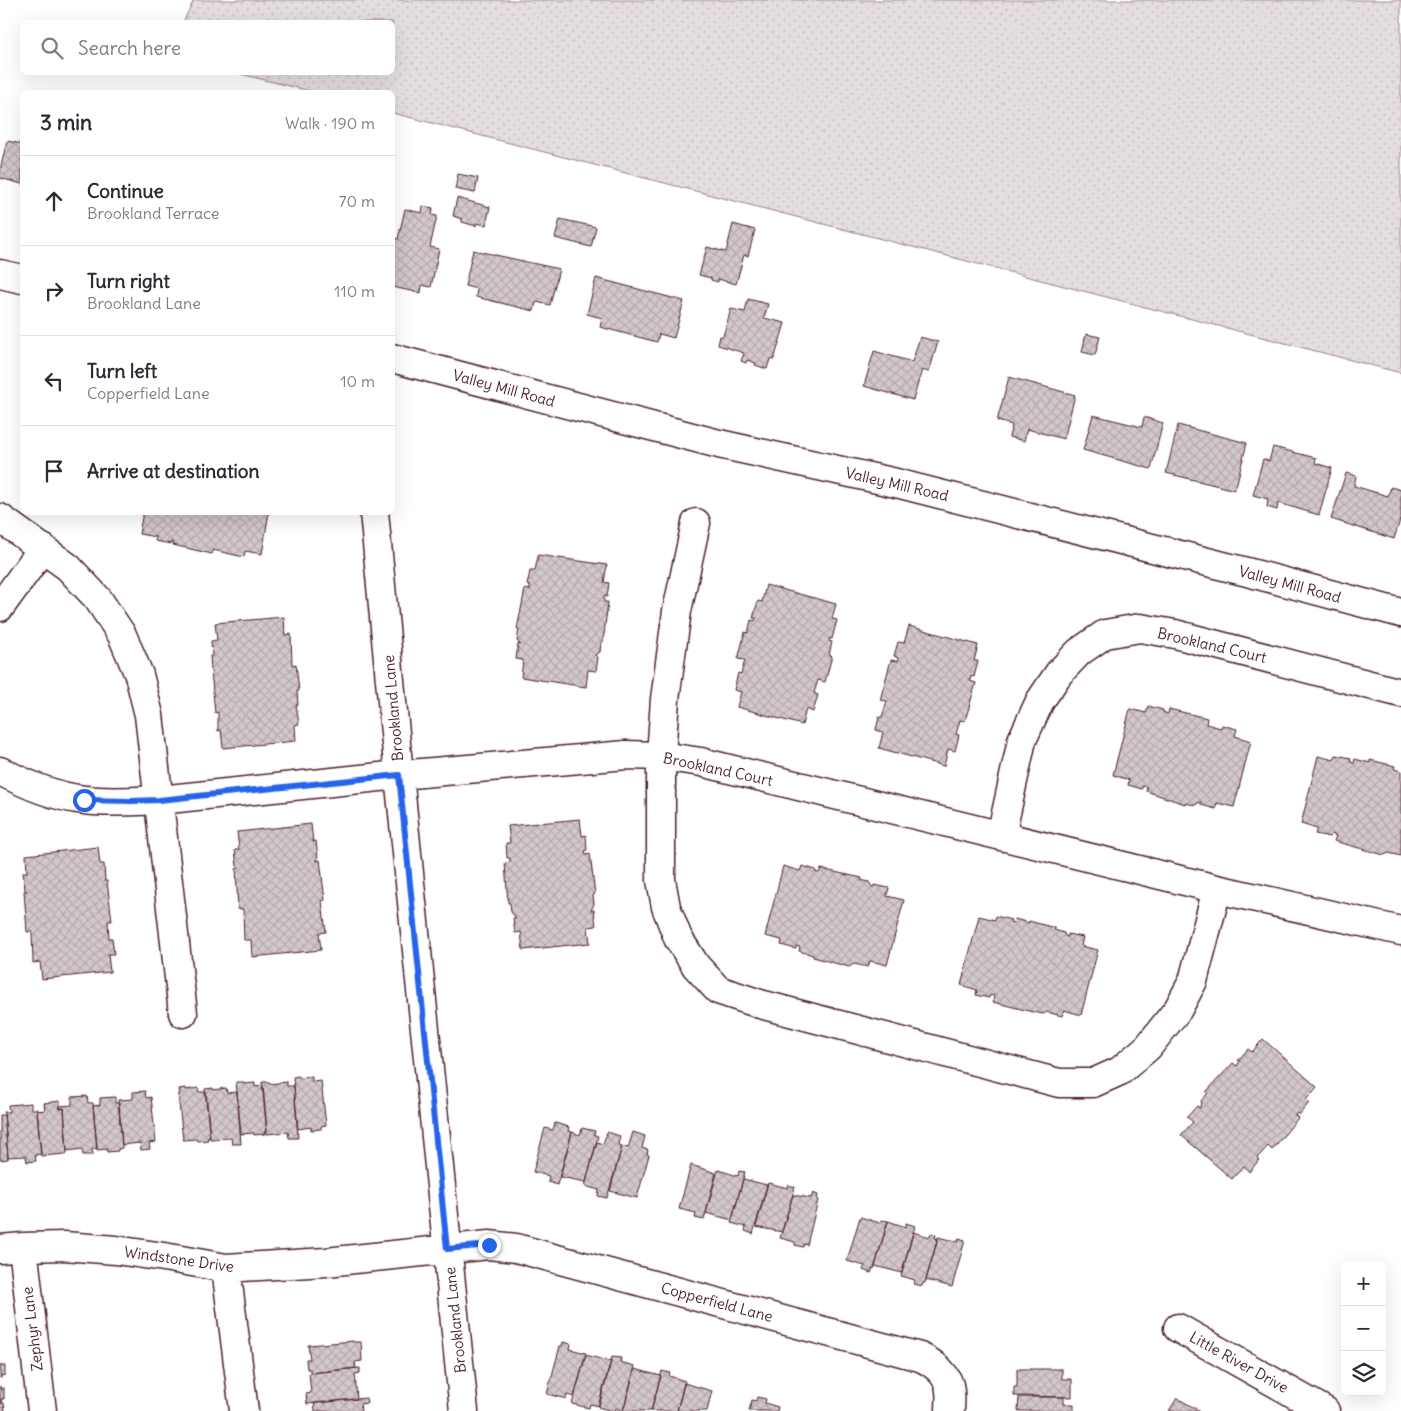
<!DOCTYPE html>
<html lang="en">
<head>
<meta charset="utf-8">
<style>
	:root { --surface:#fff; --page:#f7f7f7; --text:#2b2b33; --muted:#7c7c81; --line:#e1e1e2 }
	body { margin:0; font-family:Delius,sans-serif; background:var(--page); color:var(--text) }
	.controls { position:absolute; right:15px; bottom:15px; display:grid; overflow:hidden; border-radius:8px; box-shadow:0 5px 20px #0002 }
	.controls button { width:45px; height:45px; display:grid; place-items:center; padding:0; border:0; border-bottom:1px solid var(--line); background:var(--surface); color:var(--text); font:25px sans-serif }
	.stop { position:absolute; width:15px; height:15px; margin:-11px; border:4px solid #2563eb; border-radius:50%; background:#fff }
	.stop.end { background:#2563eb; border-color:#fff; box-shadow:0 1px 5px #0008 }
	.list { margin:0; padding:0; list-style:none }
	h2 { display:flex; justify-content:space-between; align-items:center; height:65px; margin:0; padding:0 20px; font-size:21px }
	h2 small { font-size:16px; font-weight:400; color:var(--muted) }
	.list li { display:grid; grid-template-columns:32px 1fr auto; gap:15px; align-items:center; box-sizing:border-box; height:90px; padding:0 20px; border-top:1px solid var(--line) }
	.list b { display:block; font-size:19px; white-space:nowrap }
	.list p { margin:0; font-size:16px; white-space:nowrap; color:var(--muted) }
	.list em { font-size:16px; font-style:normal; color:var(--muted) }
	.icon { flex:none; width:28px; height:28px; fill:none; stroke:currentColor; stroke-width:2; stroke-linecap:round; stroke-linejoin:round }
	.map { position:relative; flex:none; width:1401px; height:1411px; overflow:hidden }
	.search { position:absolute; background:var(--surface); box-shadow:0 5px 20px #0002; left:20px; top:20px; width:375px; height:55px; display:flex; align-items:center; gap:12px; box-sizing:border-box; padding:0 18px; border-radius:8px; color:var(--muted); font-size:19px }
	.panel { position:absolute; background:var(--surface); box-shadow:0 5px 20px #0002; left:20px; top:90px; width:375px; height:425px; border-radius:8px }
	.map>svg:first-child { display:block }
	.grass { fill:url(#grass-dots); stroke:#987e86 }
	.building { fill:url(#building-cross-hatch); stroke:#4a1f2b }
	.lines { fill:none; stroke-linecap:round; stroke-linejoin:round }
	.minor-casing { stroke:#4a1f2b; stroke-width:31 }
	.minor { stroke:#fff; stroke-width:28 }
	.route { stroke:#2563eb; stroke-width:6 }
	.labels { text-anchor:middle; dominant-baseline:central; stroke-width:4; stroke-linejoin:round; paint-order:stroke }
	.street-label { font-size:15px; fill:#4a1f2b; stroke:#fff }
</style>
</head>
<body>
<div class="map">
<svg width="1401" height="1411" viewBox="0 0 1401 1411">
	<defs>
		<pattern id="grass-dots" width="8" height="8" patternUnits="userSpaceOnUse" patternTransform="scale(1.25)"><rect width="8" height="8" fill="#e5dee0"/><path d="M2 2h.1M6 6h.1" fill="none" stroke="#c6bec0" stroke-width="1.8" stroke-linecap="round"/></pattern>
		<pattern id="building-cross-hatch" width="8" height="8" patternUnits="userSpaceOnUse" patternTransform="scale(1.25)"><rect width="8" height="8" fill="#d2c7cb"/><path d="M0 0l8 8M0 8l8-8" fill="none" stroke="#b6aaae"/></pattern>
	</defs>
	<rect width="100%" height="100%" fill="#fff"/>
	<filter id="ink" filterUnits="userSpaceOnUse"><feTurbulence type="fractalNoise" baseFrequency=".02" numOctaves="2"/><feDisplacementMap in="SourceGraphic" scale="10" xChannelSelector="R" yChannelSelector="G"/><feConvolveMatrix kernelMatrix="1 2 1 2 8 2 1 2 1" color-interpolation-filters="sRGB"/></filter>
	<g filter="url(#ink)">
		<path class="grass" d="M 194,0 L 1401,0 L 1401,373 L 393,113 L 392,92 L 314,92 L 236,73 L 392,72 L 392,22 L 183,22 Z"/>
		<path class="building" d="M 7,141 L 22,144 L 22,184 L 0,178 L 0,170 Z
			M 458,174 L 478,178 L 475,193 L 455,189 Z
			M 457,198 L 490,207 L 486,225 L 476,223 L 476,226 L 462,222 L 462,219 L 453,216 Z
			M 423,206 L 433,208 L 432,215 L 437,216 L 430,247 L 439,249 L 431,287 L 422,285 L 421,293 L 392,287 L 392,238 L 398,239 L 405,209 L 422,213 Z
			M 560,219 L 596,227 L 591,247 L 555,238 Z
			M 733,224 L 755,230 L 748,256 L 744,255 L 736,284 L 718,279 L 718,282 L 711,280 L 711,278 L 699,275 L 707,247 L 726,252 Z
			M 473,250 L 559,269 L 550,305 L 536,302 L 534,311 L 476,297 L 477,289 L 465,286 Z
			M 596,278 L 684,301 L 674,338 L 659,334 L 657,342 L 600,327 L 602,318 L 587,314 Z
			M 748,299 L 768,304 L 764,318 L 785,323 L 774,360 L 770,359 L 767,369 L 755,365 L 756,363 L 747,360 L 746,363 L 741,361 L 744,353 L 718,345 L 720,336 L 723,336 L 731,309 L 745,312 Z
			M 1086,334 L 1100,337 L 1095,355 L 1082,352 Z
			M 920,337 L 938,342 L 929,372 L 922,370 L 913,400 L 864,386 L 874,351 L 912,362 Z
			M 1009,377 L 1075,395 L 1064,439 L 1027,429 L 1024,441 L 1009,437 L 1012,425 L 997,421 Z
			M 1093,415 L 1142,427 L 1144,417 L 1163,423 L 1151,469 L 1083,450 Z
			M 1178,425 L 1247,443 L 1235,490 L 1166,473 Z
			M 1273,447 L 1316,458 L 1315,463 L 1332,468 L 1319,515 L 1278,503 L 1277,510 L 1267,507 L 1268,499 L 1253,495 L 1263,459 L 1269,461 Z
			M 1346,473 L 1356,476 L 1354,486 L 1388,496 L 1391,487 L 1401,490 L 1401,517 L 1394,539 L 1331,519 Z
			M 143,512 L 269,512 L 262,554 L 245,551 L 244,557 L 213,550 L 212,554 L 173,545 L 173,542 L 171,542 L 171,544 L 155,541 L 156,537 L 139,534 Z
			M 538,555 L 607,565 L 604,582 L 609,583 L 607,597 L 604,596 L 604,602 L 608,602 L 603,642 L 601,642 L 600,652 L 595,655 L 598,657 L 596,671 L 588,670 L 586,687 L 521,677 L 523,660 L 516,659 L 518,644 L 521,645 L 517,641 L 519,629 L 517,629 L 525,589 L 530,590 L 530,586 L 527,585 L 530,571 L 535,571 Z
			M 766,585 L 836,604 L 832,619 L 837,620 L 832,639 L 830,638 L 829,641 L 832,642 L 829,655 L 832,656 L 825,682 L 818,680 L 814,693 L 818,695 L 813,712 L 806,709 L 802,725 L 737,707 L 741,692 L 734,690 L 738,673 L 741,674 L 745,660 L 738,659 L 745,632 L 748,633 L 751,620 L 755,621 L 756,618 L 753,618 L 758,601 L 762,602 Z
			M 284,617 L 285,635 L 291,634 L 292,665 L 296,664 L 299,691 L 297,691 L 298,705 L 296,705 L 299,724 L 295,725 L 296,741 L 223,748 L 221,730 L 218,731 L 218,712 L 215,713 L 211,671 L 210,656 L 212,656 L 211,641 L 217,640 L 215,623 Z
			M 909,626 L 978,645 L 974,661 L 978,661 L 974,677 L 971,676 L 970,681 L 976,683 L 965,721 L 960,720 L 956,734 L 959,735 L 955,751 L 948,749 L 944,766 L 879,748 L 883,732 L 876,730 L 879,717 L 882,717 L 887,701 L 880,700 L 891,660 L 898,661 L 898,658 L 894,656 L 898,642 L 904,643 Z
			M 1148,706 L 1163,710 L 1163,712 L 1168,714 L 1169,709 L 1207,718 L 1206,724 L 1221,728 L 1222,725 L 1237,729 L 1235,736 L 1251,741 L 1234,807 L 1217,803 L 1216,809 L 1201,805 L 1201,802 L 1200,802 L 1195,805 L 1185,803 L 1185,804 L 1146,791 L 1147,787 L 1142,786 L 1142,789 L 1128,785 L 1129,780 L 1113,775 L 1130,709 L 1146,713 Z
			M 1336,755 L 1351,758 L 1350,762 L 1354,763 L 1355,759 L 1370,763 L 1370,760 L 1395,766 L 1394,769 L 1401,771 L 1401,856 L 1389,853 L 1384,855 L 1334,841 L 1336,836 L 1331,834 L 1330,837 L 1315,834 L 1317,829 L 1301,824 L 1318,756 L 1334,760 Z
			M 580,819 L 582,836 L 586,835 L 587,850 L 585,850 L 586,855 L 590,854 L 595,894 L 593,895 L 594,904 L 591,910 L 594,910 L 596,926 L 588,927 L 590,943 L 523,950 L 521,932 L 515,933 L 513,918 L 516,918 L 511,912 L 510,903 L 508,903 L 505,863 L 510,862 L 510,858 L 507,858 L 506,843 L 510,843 L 508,826 Z
			M 311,824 L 313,842 L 316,841 L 318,858 L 316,859 L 316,861 L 320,860 L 325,900 L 322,901 L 326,932 L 319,933 L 321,950 L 252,957 L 251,940 L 244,940 L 243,909 L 238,909 L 236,869 L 239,868 L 238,866 L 237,866 L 235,850 L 239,849 L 237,832 Z
			M 98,847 L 100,864 L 104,864 L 105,880 L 104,881 L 107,881 L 112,921 L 108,921 L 109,938 L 112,938 L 114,954 L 108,954 L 110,972 L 42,979 L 40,962 L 33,963 L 32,931 L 27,932 L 24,891 L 27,891 L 25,890 L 23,872 L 27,872 L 26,855 Z
			M 783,866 L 800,871 L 802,866 L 816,870 L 815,872 L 819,873 L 821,869 L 862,878 L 861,880 L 869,882 L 872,887 L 874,887 L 874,885 L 889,888 L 887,896 L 904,900 L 887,965 L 870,961 L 868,967 L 854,964 L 849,967 L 813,957 L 813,955 L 799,951 L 800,947 L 796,946 L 796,949 L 781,945 L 782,940 L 765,936 Z
			M 979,916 L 995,920 L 996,916 L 1011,920 L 1010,922 L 1014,923 L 1015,919 L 1029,923 L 1029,921 L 1055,928 L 1054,930 L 1064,933 L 1065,936 L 1068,937 L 1068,934 L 1083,937 L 1081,946 L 1098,950 L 1081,1015 L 1064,1010 L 1062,1016 L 1047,1012 L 1043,1014 L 1033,1012 L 993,1002 L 994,996 L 990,995 L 989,998 L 976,995 L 977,990 L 961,985 Z
			M 1263,1039 L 1317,1087 L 1306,1100 L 1309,1103 L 1299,1115 L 1297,1113 L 1295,1115 L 1298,1118 L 1272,1150 L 1268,1146 L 1257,1158 L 1259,1160 L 1249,1172 L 1244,1166 L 1232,1179 L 1181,1135 L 1193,1122 L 1187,1117 L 1197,1106 L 1200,1108 L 1201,1101 L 1208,1093 L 1206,1092 L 1233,1063 L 1237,1066 L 1240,1061 L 1238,1060 L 1248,1049 L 1252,1052 Z
			M 299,1076 L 299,1078 L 312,1077 L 312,1082 L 321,1081 L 326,1125 L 321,1126 L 321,1129 L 311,1130 L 311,1127 L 298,1129 L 293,1077 Z
			M 236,1082 L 243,1082 L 243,1084 L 255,1083 L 255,1087 L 263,1086 L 267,1131 L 264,1132 L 265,1134 L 254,1135 L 254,1133 L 241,1134 Z
			M 262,1082 L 269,1082 L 269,1084 L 287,1082 L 287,1086 L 294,1086 L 298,1138 L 289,1138 L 288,1132 L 267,1134 Z
			M 186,1088 L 186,1090 L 198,1088 L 199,1092 L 206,1092 L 210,1137 L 207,1138 L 208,1140 L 197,1141 L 196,1139 L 183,1140 L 178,1095 L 180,1095 L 179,1089 Z
			M 213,1088 L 213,1090 L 226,1088 L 227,1093 L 237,1092 L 241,1144 L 232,1144 L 231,1138 L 210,1139 L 205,1089 Z
			M 145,1091 L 146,1098 L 151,1097 L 156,1142 L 149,1143 L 150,1149 L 141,1150 L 140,1143 L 122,1145 L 118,1100 L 133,1099 L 133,1092 Z
			M 87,1096 L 88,1103 L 93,1103 L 97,1148 L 92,1149 L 93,1155 L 83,1155 L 82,1149 L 67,1151 L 64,1108 L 60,1109 L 60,1106 L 72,1105 L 72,1097 Z
			M 115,1097 L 115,1103 L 119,1103 L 122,1148 L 118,1149 L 118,1151 L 107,1152 L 107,1149 L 97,1150 L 93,1106 L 100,1105 L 100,1098 Z
			M 60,1101 L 60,1109 L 64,1108 L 67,1154 L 41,1156 L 37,1111 L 45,1110 L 44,1103 Z
			M 31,1103 L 31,1109 L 37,1109 L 41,1154 L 35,1155 L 36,1161 L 27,1162 L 26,1156 L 8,1157 L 4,1112 L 9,1112 L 8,1105 Z
			M 0,1115 L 4,1115 L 8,1157 L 8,1159 L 0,1160 Z
			M 555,1123 L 569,1127 L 568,1131 L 572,1132 L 557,1185 L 548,1182 L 549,1176 L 533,1172 L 545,1128 L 553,1130 Z
			M 582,1128 L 595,1131 L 594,1135 L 598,1136 L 586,1182 L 560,1177 L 572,1132 L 580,1135 Z
			M 607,1132 L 620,1136 L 618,1145 L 622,1146 L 607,1198 L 598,1196 L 599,1190 L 585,1186 L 597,1142 L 603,1144 Z
			M 633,1132 L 645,1136 L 642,1148 L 648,1150 L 647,1154 L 649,1155 L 637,1198 L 610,1191 L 622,1146 L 628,1148 Z
			M 691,1165 L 716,1173 L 704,1220 L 695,1218 L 696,1213 L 679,1209 Z
			M 718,1170 L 738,1176 L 739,1171 L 745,1172 L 732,1220 L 706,1213 Z
			M 743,1179 L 767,1185 L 753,1234 L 745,1231 L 746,1227 L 731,1223 Z
			M 768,1183 L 788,1188 L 788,1185 L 795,1187 L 782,1232 L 756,1227 Z
			M 813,1193 L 818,1195 L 817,1200 L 818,1200 L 807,1245 L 804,1244 L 803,1247 L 795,1245 L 795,1242 L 780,1238 L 793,1195 L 811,1198 Z
			M 860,1217 L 880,1223 L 881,1220 L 888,1221 L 874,1269 L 873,1268 L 871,1273 L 863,1270 L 865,1266 L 847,1261 Z
			M 888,1221 L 906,1227 L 906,1223 L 915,1226 L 902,1273 L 875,1266 Z
			M 913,1232 L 930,1237 L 931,1233 L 936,1235 L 935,1238 L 938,1239 L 925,1283 L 923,1283 L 922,1286 L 914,1284 L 915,1280 L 901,1276 Z
			M 938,1237 L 958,1242 L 959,1238 L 965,1240 L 952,1287 L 926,1280 Z
			M 353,1341 L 354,1342 L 361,1342 L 362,1361 L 355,1362 L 356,1368 L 310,1373 L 310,1369 L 307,1369 L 306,1359 L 310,1359 L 308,1345 Z
			M 563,1342 L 571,1344 L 570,1349 L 586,1353 L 574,1397 L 567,1395 L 566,1399 L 547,1394 L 560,1346 L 562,1346 Z
			M 586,1355 L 611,1362 L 599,1406 L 590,1404 L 589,1408 L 572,1404 Z
			M 612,1357 L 621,1358 L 620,1362 L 635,1366 L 623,1411 L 616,1408 L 615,1411 L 612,1411 L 598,1407 Z
			M 0,1364 L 0,1366 L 5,1366 L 5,1375 L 1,1376 L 1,1378 L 0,1378 Z
			M 360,1368 L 360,1373 L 355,1374 L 357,1399 L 307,1404 L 306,1394 L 311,1393 L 309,1373 Z
			M 635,1369 L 661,1376 L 651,1411 L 623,1411 Z
			M 1017,1369 L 1062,1369 L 1062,1379 L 1072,1379 L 1072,1397 L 1014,1396 L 1014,1387 L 1017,1387 Z
			M 662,1371 L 670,1373 L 669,1376 L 685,1381 L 677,1411 L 651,1411 Z
			M 684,1383 L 712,1391 L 707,1411 L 677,1411 Z
			M 0,1386 L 0,1389 L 4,1388 L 4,1399 L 1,1399 L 2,1403 L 0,1403 Z
			M 757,1397 L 766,1399 L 765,1403 L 778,1407 L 777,1411 L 749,1411 L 752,1400 L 756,1401 Z
			M 1019,1397 L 1064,1397 L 1064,1404 L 1074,1404 L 1074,1411 L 1018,1411 Z
			M 366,1398 L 367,1403 L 360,1404 L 361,1411 L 315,1411 L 314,1403 Z
			M 1177,1398 L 1200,1411 L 1169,1411 Z
			M 0,1403 L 4,1403 L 5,1411 L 0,1411 Z"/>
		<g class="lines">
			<defs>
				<path id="minor" d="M 0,274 L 22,279
					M 392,358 L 719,444 L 896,483 L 1247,572 L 1401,613
					M 374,512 L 399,775 L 464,1411
					M 0,518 L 68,567 L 98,599 L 122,635 L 139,675 L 149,715 L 183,1013
					M 696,523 L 677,611 L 665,699 L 661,756 L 661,880 L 666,907 L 678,938 L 696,966 L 718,990 L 760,1004 L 1059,1083 L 1093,1083 L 1120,1071 L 1148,1047 L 1178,1009 L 1193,981 L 1217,889
					M 0,607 L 43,548
					M 0,771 C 26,784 55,797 85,800 C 109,803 135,801 159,800 L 399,775 L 626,755 L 661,756 L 701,762 L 1217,889 L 1401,931
					M 1001,836 L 1022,740 L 1040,701 L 1059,673 L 1079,652 L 1105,634 L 1140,628 L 1175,634 L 1401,693
					M 23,1247 L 42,1411
					M 0,1249 L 23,1247 L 64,1246 L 116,1250 L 164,1257 L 226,1268 L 326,1262 L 489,1245 L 516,1248 L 920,1357 C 934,1363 949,1375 950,1391 C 951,1397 950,1404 950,1411
					M 226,1268 L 244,1411
					M 1178,1328 L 1325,1411"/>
			</defs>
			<use href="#minor" class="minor-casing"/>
			<use href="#minor" class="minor"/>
		</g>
	</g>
	<g class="lines" filter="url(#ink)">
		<path class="route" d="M 84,800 L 131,801 L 159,800 L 399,775 L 447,1249 L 489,1245"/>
	</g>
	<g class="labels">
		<g class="street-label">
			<text transform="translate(504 388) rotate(15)">Valley Mill Road</text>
			<text transform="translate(897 484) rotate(13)">Valley Mill Road</text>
			<text transform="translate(1290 584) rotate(15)">Valley Mill Road</text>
			<text transform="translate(1212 645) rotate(13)">Brookland Court</text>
			<text transform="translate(393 708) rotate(-95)">Brookland Lane</text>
			<text transform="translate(718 769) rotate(12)">Brookland Court</text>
			<text transform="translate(179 1259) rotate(8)">Windstone Drive</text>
			<text transform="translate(717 1302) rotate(15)">Copperfield Lane</text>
			<text transform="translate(455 1320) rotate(-96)">Brookland Lane</text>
			<text transform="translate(32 1329) rotate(-97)">Zephyr Lane</text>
			<text transform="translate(1239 1362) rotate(29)">Little River Drive</text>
		</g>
	</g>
</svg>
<div class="controls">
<button>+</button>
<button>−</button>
<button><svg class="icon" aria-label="layers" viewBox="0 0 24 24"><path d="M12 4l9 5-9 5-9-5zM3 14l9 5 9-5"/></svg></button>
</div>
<div class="stop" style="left:84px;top:800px"></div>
<div class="stop end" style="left:489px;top:1245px"></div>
<div class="search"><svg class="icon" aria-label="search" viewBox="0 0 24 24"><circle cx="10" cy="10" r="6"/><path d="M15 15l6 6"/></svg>Search here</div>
<section class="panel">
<h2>3 min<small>Walk · 190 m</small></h2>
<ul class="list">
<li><svg class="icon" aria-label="ahead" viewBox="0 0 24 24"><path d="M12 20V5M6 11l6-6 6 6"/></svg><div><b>Continue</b><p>Brookland Terrace</p></div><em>70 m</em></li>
<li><svg class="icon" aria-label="right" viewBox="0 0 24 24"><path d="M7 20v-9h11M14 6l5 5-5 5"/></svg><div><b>Turn right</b><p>Brookland Lane</p></div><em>110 m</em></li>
<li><svg class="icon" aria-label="left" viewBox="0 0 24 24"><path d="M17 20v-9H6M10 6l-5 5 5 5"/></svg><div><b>Turn left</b><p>Copperfield Lane</p></div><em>10 m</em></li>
<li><svg class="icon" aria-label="arrive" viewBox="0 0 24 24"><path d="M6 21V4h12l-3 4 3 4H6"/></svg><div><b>Arrive at destination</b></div></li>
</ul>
</section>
</div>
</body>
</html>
